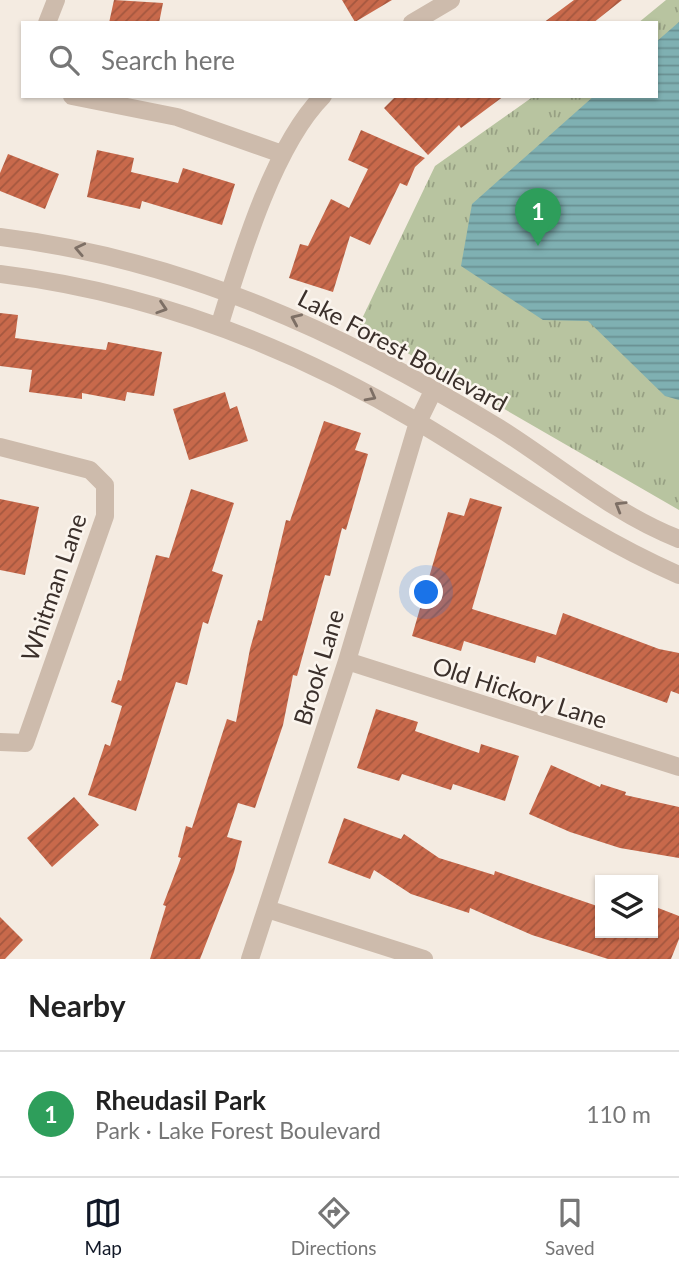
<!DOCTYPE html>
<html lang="en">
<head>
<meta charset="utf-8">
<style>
	:root { --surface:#fff; --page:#f2f2f2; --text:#222; --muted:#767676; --line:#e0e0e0; --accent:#111827 }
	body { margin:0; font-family:Lato,sans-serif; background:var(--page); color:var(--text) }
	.controls { position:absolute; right:21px; bottom:21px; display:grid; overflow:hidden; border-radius:0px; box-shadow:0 2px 5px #0004 }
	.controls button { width:63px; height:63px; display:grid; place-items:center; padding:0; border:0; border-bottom:2px solid var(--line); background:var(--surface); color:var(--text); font:35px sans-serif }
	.you { position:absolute; left:427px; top:593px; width:24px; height:24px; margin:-18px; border:5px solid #fff; border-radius:50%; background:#1a73e8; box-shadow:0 0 0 10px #1a73e833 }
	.badge { display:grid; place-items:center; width:46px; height:46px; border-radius:50%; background:var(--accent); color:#fff; font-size:23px; font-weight:700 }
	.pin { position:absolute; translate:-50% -58px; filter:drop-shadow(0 2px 4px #0008) }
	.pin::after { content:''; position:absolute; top:37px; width:24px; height:21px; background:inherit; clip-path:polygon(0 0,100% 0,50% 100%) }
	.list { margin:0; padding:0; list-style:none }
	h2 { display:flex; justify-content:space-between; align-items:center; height:91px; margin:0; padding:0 28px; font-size:30px }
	h2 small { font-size:23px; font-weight:400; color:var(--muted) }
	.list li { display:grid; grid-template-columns:46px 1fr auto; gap:21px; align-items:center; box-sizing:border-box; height:126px; padding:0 28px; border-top:2px solid var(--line) }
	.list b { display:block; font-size:26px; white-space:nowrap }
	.list p { margin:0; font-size:23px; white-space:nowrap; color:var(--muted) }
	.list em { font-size:23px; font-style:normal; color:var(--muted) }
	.icon { flex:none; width:38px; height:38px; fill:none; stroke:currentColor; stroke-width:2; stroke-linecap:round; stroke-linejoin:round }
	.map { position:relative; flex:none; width:679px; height:959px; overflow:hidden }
	.search { position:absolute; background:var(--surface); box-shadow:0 2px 5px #0004; left:21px; right:21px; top:21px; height:77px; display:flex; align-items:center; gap:18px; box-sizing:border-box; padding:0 24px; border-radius:0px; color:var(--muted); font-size:26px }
	.sheet { height:217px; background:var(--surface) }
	nav { display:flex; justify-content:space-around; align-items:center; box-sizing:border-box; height:98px; border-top:2px solid var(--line); background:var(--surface); font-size:19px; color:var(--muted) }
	nav a { display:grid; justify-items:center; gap:4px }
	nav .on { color:var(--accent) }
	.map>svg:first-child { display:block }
	.park { fill:url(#park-tufts) }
	.garden { fill:#b8c4a0 }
	.water { fill:url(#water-rules) }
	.building { fill:url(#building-hatch) }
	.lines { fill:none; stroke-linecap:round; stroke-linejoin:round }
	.minor { stroke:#cdbbac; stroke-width:18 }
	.oneway { stroke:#7d6f65 }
	.labels { text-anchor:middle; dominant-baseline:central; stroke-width:5; stroke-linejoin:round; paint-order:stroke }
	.street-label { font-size:24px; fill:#3b302b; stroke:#fbf5ee }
</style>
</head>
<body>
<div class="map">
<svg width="679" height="959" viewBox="0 0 679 959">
	<defs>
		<pattern id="park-tufts" width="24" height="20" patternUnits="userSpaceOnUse" patternTransform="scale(1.75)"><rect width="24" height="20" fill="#b8c4a0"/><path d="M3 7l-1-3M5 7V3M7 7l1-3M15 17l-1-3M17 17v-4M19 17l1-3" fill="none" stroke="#97a083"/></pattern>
		<pattern id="water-rules" width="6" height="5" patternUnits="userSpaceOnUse" patternTransform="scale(1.75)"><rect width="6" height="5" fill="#7fb0b2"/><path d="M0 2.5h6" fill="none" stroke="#699091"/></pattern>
		<pattern id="building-hatch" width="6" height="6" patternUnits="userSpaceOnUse" patternTransform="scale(1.75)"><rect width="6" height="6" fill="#c8694b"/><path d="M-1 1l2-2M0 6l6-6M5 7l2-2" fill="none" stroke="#a4573f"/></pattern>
	</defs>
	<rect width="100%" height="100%" fill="#f4ebe1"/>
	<path class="park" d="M 666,0 L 679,0 L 679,510 L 359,325 L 435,166 L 534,96 L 656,96 L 656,23 L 638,23 Z"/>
	<path class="garden" d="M 656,414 L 679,425 L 679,479 L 635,457 Z"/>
	<path class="water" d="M 679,22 L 679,400 L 665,396 L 588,321 L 543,320 L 461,266 L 472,204 L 594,96 L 656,96 L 656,42 Z"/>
	<path class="building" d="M 114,0 L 163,3 L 159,23 L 109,23 Z
		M 342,0 L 392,0 L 355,22 Z
		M 574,0 L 622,0 L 593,23 L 543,23 Z
		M 396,96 L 504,96 L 461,128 L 459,125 L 428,155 L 384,108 Z
		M 361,130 L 425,158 L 415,167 L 407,186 L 400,183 L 370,245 L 350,236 L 333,292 L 289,278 L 300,244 L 308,246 L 331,199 L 349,208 L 368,169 L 348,160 Z
		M 97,150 L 134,158 L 131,172 L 178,183 L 183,168 L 235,184 L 222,225 L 142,201 L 140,209 L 87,197 Z
		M 8,154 L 59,174 L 45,209 L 0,191 L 0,173 Z
		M 0,313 L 18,315 L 15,338 L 106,350 L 108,342 L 162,352 L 154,396 L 127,392 L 125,401 L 82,393 L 82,399 L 29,392 L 32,370 L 0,366 Z
		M 225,392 L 230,409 L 237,406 L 248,441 L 189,460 L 173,409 Z
		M 324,421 L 361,433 L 355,450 L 368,454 L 346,530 L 342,528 L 330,576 L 325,575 L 297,676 L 293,675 L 283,725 L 255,808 L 238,803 L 227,837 L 242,841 L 234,872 L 200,959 L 150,959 L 166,906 L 163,905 L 181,858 L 178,857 L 186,826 L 192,828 L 227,719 L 236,722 L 250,649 L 258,620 L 262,621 L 286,520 L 290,521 Z
		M 191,489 L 234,503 L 212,571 L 223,575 L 208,624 L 203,622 L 187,685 L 176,682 L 136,811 L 88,795 L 105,744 L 110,746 L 122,706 L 111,702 L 118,680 L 121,681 L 156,555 L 169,558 Z
		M 470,498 L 502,507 L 472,609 L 556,635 L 563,613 L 659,649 L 679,653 L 679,694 L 671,691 L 667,703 L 537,656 L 535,663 L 464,641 L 461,651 L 412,636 L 448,512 L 464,516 Z
		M 0,499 L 39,507 L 25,575 L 0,570 Z
		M 376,709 L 418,722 L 415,731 L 479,753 L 481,744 L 519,756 L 505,801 L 453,784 L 451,790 L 402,774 L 399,781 L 357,768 Z
		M 551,765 L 600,787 L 601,784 L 626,792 L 625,795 L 679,807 L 679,858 L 620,848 L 570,832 L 529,814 Z
		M 74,797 L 99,825 L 52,867 L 27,838 Z
		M 344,818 L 401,839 L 404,834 L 439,858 L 494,875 L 495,871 L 600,907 L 600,933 L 653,933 L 653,906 L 679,916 L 679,939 L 671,959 L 608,959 L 532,935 L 470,908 L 469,913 L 411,894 L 374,870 L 370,879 L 328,863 Z
		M 0,917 L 23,940 L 5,959 L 0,959 Z"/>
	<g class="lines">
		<path class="minor" d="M 47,23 L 56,0
			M 412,23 L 451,0
			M 72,96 L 177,117 L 282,154
			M 0,237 C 183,259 343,333 499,428 C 558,465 614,514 679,539
			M 0,274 C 148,292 290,346 418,422 C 508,475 582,533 679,575
			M 219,327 C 240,259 273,146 323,96
			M 0,447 L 90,470 L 105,485 L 105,516 L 25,743 L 0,742
			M 347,661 L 679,767
			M 267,909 L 424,959
			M 250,959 L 347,661 L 418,422 L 434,389"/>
	</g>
	<defs><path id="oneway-chevron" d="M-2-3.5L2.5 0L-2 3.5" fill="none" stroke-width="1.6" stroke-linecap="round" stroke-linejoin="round" transform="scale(1.75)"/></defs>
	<g class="oneway">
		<use href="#oneway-chevron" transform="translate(80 249) rotate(-168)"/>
		<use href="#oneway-chevron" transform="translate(162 308) rotate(18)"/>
		<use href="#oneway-chevron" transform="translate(296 319) rotate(-156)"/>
		<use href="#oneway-chevron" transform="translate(371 396) rotate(28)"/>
		<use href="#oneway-chevron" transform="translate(620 506) rotate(-149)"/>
	</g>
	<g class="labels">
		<g class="street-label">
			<text transform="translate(403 350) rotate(28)">Lake Forest Boulevard</text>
			<text transform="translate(53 587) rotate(-71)">Whitman Lane</text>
			<text transform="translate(318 667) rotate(-73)">Brook Lane</text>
			<text transform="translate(520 692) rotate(18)">Old Hickory Lane</text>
		</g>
	</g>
</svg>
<div class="controls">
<button><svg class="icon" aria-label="layers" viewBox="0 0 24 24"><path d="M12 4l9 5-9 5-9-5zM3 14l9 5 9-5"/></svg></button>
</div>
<div class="you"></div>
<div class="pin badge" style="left:538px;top:246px;background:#2e9e5b">1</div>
<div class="search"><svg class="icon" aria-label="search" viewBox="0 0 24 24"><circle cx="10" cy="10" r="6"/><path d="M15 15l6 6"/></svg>Search here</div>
</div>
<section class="sheet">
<h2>Nearby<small></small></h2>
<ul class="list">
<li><span class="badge" style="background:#2e9e5b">1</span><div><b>Rheudasil Park</b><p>Park · Lake Forest Boulevard</p></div><em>110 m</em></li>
</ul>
</section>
<nav>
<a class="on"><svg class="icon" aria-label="map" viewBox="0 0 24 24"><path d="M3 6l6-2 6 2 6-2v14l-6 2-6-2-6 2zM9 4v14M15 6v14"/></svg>Map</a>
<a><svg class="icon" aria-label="directions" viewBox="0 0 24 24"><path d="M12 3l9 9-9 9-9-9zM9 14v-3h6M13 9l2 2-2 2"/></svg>Directions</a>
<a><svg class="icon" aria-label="saved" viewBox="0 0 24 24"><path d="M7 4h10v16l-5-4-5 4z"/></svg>Saved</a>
</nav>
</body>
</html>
